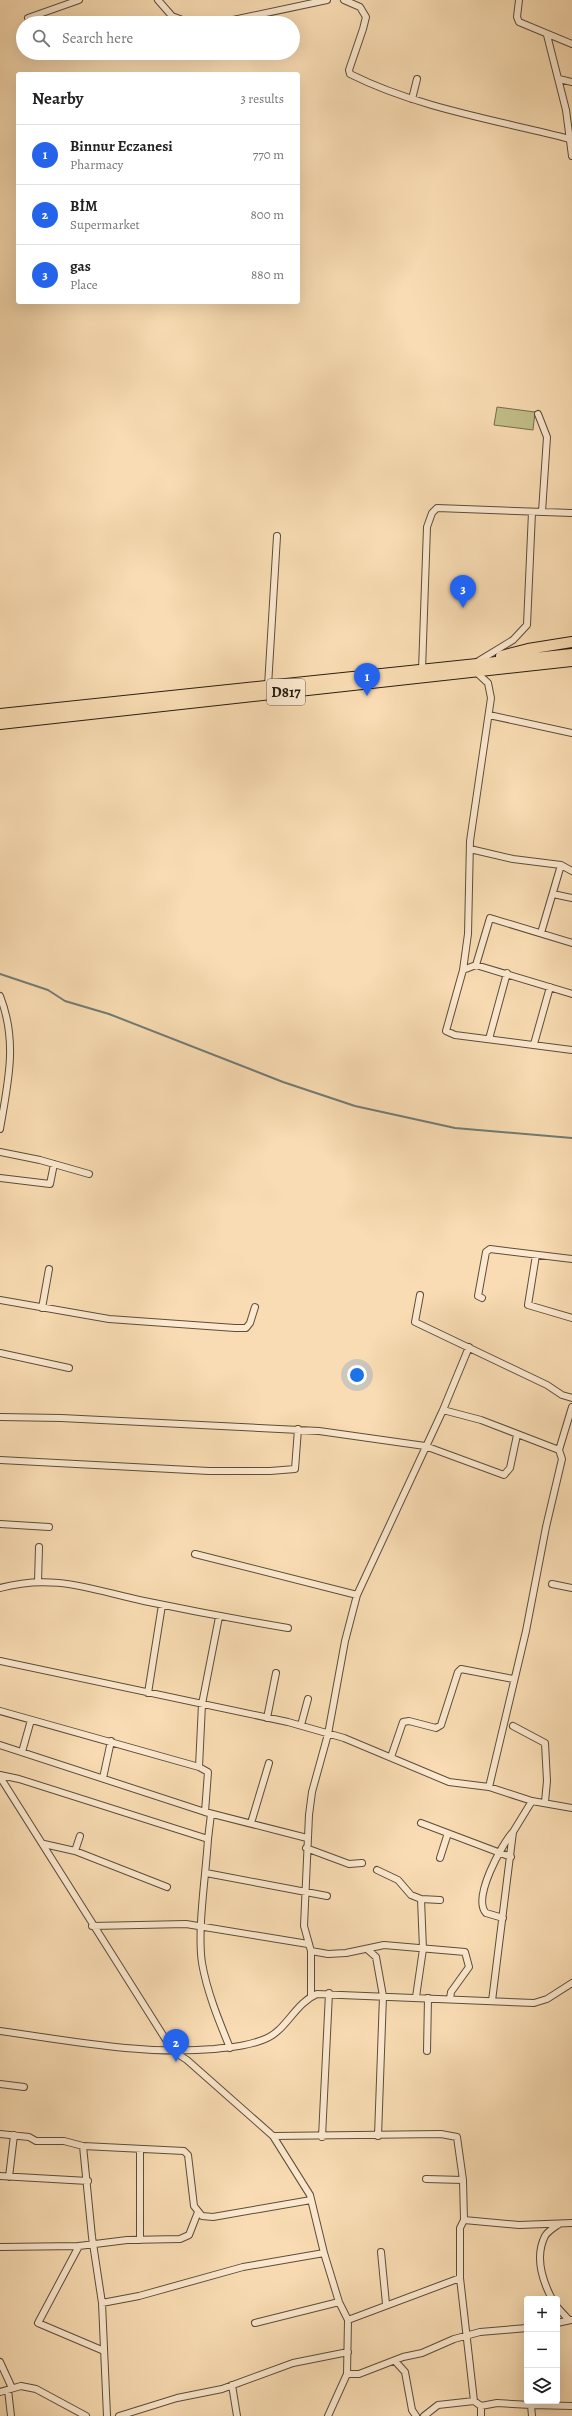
<!DOCTYPE html>
<html lang="en">
<head>
<meta charset="utf-8">
<style>
	:root { --surface:#fff; --page:#f2f2f2; --text:#222; --muted:#767676; --line:#e0e0e0; --accent:#2563eb }
	body { margin:0; font-family:Alegreya,serif; background:var(--page); color:var(--text) }
	.controls { position:absolute; right:12px; bottom:12px; display:grid; overflow:hidden; border-radius:4px; box-shadow:0 4px 16px #0002 }
	.controls button { width:36px; height:36px; display:grid; place-items:center; padding:0; border:0; border-bottom:1px solid var(--line); background:var(--surface); color:var(--text); font:20px sans-serif }
	.you { position:absolute; left:357px; top:1375px; width:14px; height:14px; margin:-10px; border:3px solid #fff; border-radius:50%; background:#1a73e8; box-shadow:0 0 0 6px #1a73e833 }
	.badge { display:grid; place-items:center; width:26px; height:26px; border-radius:50%; background:var(--accent); color:#fff; font-size:13px; font-weight:700 }
	.pin { position:absolute; translate:-50% -33px; filter:drop-shadow(0 1px 2px #0008) }
	.pin::after { content:''; position:absolute; top:21px; width:14px; height:12px; background:inherit; clip-path:polygon(0 0,100% 0,50% 100%) }
	.list { margin:0; padding:0; list-style:none }
	h2 { display:flex; justify-content:space-between; align-items:center; height:52px; margin:0; padding:0 16px; font-size:17px }
	h2 small { font-size:13px; font-weight:400; color:var(--muted) }
	.list li { display:grid; grid-template-columns:26px 1fr auto; gap:12px; align-items:center; box-sizing:border-box; height:60px; padding:0 16px; border-top:1px solid var(--line) }
	.list b { display:block; font-size:15px; white-space:nowrap }
	.list p { margin:0; font-size:13px; white-space:nowrap; color:var(--muted) }
	.list em { font-size:13px; font-style:normal; color:var(--muted) }
	.icon { flex:none; width:22px; height:22px; fill:none; stroke:currentColor; stroke-width:2; stroke-linecap:round; stroke-linejoin:round }
	.map { position:relative; flex:none; width:572px; height:2416px; overflow:hidden }
	.search { position:absolute; background:var(--surface); box-shadow:0 4px 16px #0002; left:16px; top:16px; width:284px; height:44px; display:flex; align-items:center; gap:10px; box-sizing:border-box; padding:0 14px; border-radius:22px; color:var(--muted); font-size:15px }
	.panel { position:absolute; background:var(--surface); box-shadow:0 4px 16px #0002; left:16px; top:72px; width:284px; height:232px; border-radius:4px }
	.map>svg:first-child { display:block }
	.green { fill:#c2bf89; stroke:#756e4d }
	.lines { fill:none; stroke-linecap:round; stroke-linejoin:round }
	.stream { stroke:#717b74; stroke-width:2 }
	.minor-casing { stroke:#5c4d3a; stroke-width:8 }
	.trunk-casing { stroke:#281d11; stroke-width:12 }
	.minor { stroke:#fbe8ce; stroke-width:6 }
	.trunk { stroke:#f9dcb3; stroke-width:10 }
	.labels { text-anchor:middle; dominant-baseline:central; stroke-width:4; stroke-linejoin:round; paint-order:stroke }
	.shield { fill:#fbe8ce; stroke:#675a4a; stroke-width:1 }
	.shield-label { font-size:15px; font-weight:bold; fill:#281d11 }
</style>
</head>
<body>
<div class="map">
<svg width="572" height="2416" viewBox="0 0 572 2416">
	<rect width="100%" height="100%" fill="#f9dcb3"/>
	<filter id="stains"><feTurbulence type="fractalNoise" baseFrequency=".005" numOctaves="4"/><feColorMatrix values="0 0 0 0 .2 0 0 0 0 .09 0 0 0 0 .02 0 0 0 .5 -.17"/></filter>
	<radialGradient id="worn" r=".72"><stop offset=".6" stop-color="#630" stop-opacity="0"/><stop offset="1" stop-color="#630" stop-opacity=".3"/></radialGradient>
	<path class="green" d="M 497,407 L 535,412 L 533,430 L 494,425 Z"/>
	<g class="lines">
		<path class="stream" d="M 0,974 L 48,990 L 65,1001 L 109,1014 L 283,1082 L 355,1106 L 455,1128 L 572,1138"/>
		<defs>
			<path id="minor" d="M 158,0 L 172,16 L 190,23
				M 344,0 L 360,7 L 366,17 L 363,29 L 349,70 L 350,74 C 418,108 496,120 570,139
				M 519,0 L 517,17 L 519,22 L 572,44
				M 28,18 L 79,0
				M 219,23 L 327,0
				M 547,35 L 566,110 L 572,156
				M 559,79 L 572,82
				M 412,99 L 417,79
				M 538,414 L 547,437 L 542,512
				M 477,662 L 513,640 L 527,625 L 532,512
				M 422,670 L 427,527 L 432,513 L 437,508 L 572,513
				M 268,686 L 277,536
				M 489,715 L 572,733
				M 470,849 L 513,859 L 561,865
				M 553,894 L 572,898
				M 541,933 L 561,865 L 572,871
				M 476,965 L 490,918 L 572,943
				M 463,970 L 468,934 L 470,841 L 491,698 L 488,683 L 476,672
				M 572,994 L 476,965 L 463,970 L 446,1031 L 455,1035 L 572,1050
				M 0,996 C 18,1042 8,1082 0,1129
				M 489,1039 L 507,973
				M 534,1044 L 550,987
				M 0,1152 L 40,1160 L 89,1174
				M 0,1178 L 50,1184 L 54,1164
				M 536,1255 L 528,1305 L 572,1318
				M 420,1295 L 415,1322 L 547,1385 L 562,1395 L 572,1398
				M 482,1298 L 478,1296 L 486,1252 L 490,1249 L 572,1259
				M 0,1300 L 109,1319 L 235,1328 L 246,1328 L 250,1323 L 255,1307
				M 42,1308 L 49,1269
				M 469,1347 L 443,1410 L 481,1420 L 559,1450 L 562,1459 L 546,1527 L 526,1631 L 489,1787
				M 0,1353 L 69,1368
				M 0,1417 L 61,1418 L 319,1431 L 425,1446 L 504,1475 L 510,1468 L 517,1435
				M 559,1450 L 572,1407
				M 0,1460 L 209,1471 L 270,1471 L 295,1469 L 298,1429
				M 0,1524 L 49,1527
				M 195,1554 L 357,1595 L 345,1641 L 328,1734 L 312,1792 L 309,1815 L 304,1926 L 311,1951 L 311,1997
				M 38,1582 L 39,1547
				M 552,1584 L 572,1588
				M 0,1588 C 54,1573 92,1590 144,1601 C 192,1611 240,1620 288,1628
				M 357,1595 L 443,1410
				M 0,1661 L 288,1722 L 344,1738 L 449,1782 L 489,1787 L 532,1801 L 513,1832 L 492,2001
				M 148,1693 L 162,1605
				M 0,1711 L 199,1767 L 202,1704 L 219,1617
				M 267,1718 L 276,1673
				M 301,1725 L 308,1699
				M 513,1726 L 545,1743 L 547,1781 L 545,1802
				M 0,1745 L 205,1812
				M 22,1752 L 31,1720
				M 391,1757 L 403,1722 L 409,1721 L 436,1728 L 441,1725 L 458,1672 L 461,1669 L 513,1679
				M 199,1767 L 208,1772 L 205,1812 L 307,1838
				M 0,1775 L 19,1779 L 208,1839 C 206,1874 197,1930 202,1963 C 207,1992 219,2021 230,2048
				M 0,1777 L 173,2051 L 187,2060 L 273,2136 L 310,2195 L 324,2253 L 339,2302 L 348,2320 L 347,2374 L 328,2416
				M 103,1778 L 111,1741
				M 532,1801 L 572,1808
				M 251,1823 L 269,1763
				M 421,1823 L 511,1857
				M 208,1839 L 211,1814
				M 44,1844 L 75,1851 L 167,1887
				M 306,1848 L 349,1864 L 362,1863
				M 75,1851 L 80,1836
				M 440,1858 L 448,1833
				M 377,1870 L 398,1880 L 411,1895 L 421,1899 L 440,1900
				M 206,1873 L 327,1896
				M 503,1918 L 486,1913 C 472,1898 502,1844 513,1832
				M 92,1926 L 186,1924 L 308,1944
				M 367,1949 L 376,1957 L 383,1996 L 378,2136
				M 311,1951 L 328,1954 L 346,1953 L 384,1945 L 465,1952 L 469,1967 L 451,1992 L 450,1999
				M 416,1997 L 423,1949 L 421,1899
				M 0,2031 C 72,2041 142,2055 214,2049 C 232,2047 248,2046 265,2039 C 286,2031 295,2003 317,1994 L 534,2003 L 547,1999 L 572,1983
				M 427,2051 L 428,1998
				M 0,2084 L 24,2087
				M 0,2134 L 29,2137 L 36,2141 L 64,2141 L 83,2146 L 92,2237 L 102,2303 L 107,2416
				M 273,2136 L 441,2134 L 457,2137 L 463,2180 L 464,2220 L 460,2228 L 460,2278 L 348,2320
				M 322,2137 L 329,1993
				M 83,2146 L 184,2151 L 188,2155 L 194,2206 L 202,2216 L 213,2217 L 311,2200
				M 0,2176 L 88,2181
				M 9,2177 L 14,2135
				M 426,2179 L 463,2180
				M 464,2220 L 519,2225 L 572,2223
				M 140,2240 L 140,2150
				M 79,2246 L 38,2323 L 104,2351
				M 0,2247 L 79,2246 L 127,2240 L 180,2239 L 189,2235 L 198,2212
				M 381,2252 L 386,2304
				M 460,2278 L 474,2401
				M 552,2299 C 542,2280 535,2256 545,2236 C 548,2231 555,2227 559,2224
				M 102,2303 L 139,2296 L 243,2267 L 324,2253
				M 557,2307 L 569,2320
				M 255,2323 L 339,2302
				M 557,2323 L 571,2320
				M 395,2361 L 405,2372 L 412,2410 L 416,2416
				M 0,2362 L 12,2388
				M 347,2374 L 359,2374 L 403,2357 L 422,2353 L 454,2339 L 480,2332 L 527,2328
				M 232,2385 L 237,2416
				M 8,2390 L 11,2416
				M 0,2392 L 21,2386 L 36,2389 L 86,2416
				M 531,2405 L 572,2406
				M 481,2406 L 497,2403 L 531,2405 L 532,2416
				M 119,2416 L 177,2398 L 222,2389 L 293,2363 L 348,2352
				M 424,2416 L 438,2405 L 474,2401 L 481,2406 L 481,2416"/>
			<path id="trunk" d="M 501,656 L 528,649 L 572,642
				M 0,714 L 572,654
				M 0,724 L 572,661"/>
		</defs>
		<use href="#minor" class="minor-casing"/>
		<use href="#trunk" class="trunk-casing"/>
		<use href="#minor" class="minor"/>
		<use href="#trunk" class="trunk"/>
	</g>
	<g class="labels">
		<rect class="shield" x="267" y="679" width="38" height="26" rx="3"/>
		<g class="shield-label">
			<text x="286" y="692">D817</text>
		</g>
	</g>
	<rect width="100%" height="100%" filter="url(#stains)"/>
	<rect width="100%" height="100%" fill="url(#worn)"/>
</svg>
<div class="controls">
<button>+</button>
<button>−</button>
<button><svg class="icon" aria-label="layers" viewBox="0 0 24 24"><path d="M12 4l9 5-9 5-9-5zM3 14l9 5 9-5"/></svg></button>
</div>
<div class="you"></div>
<div class="pin badge" style="left:367px;top:696px">1</div>
<div class="pin badge" style="left:176px;top:2062px">2</div>
<div class="pin badge" style="left:463px;top:608px">3</div>
<div class="search"><svg class="icon" aria-label="search" viewBox="0 0 24 24"><circle cx="10" cy="10" r="6"/><path d="M15 15l6 6"/></svg>Search here</div>
<section class="panel">
<h2>Nearby<small>3 results</small></h2>
<ul class="list">
<li><span class="badge">1</span><div><b>Binnur Eczanesi</b><p>Pharmacy</p></div><em>770 m</em></li>
<li><span class="badge">2</span><div><b>BİM</b><p>Supermarket</p></div><em>800 m</em></li>
<li><span class="badge">3</span><div><b>gas</b><p>Place</p></div><em>880 m</em></li>
</ul>
</section>
</div>
</body>
</html>
